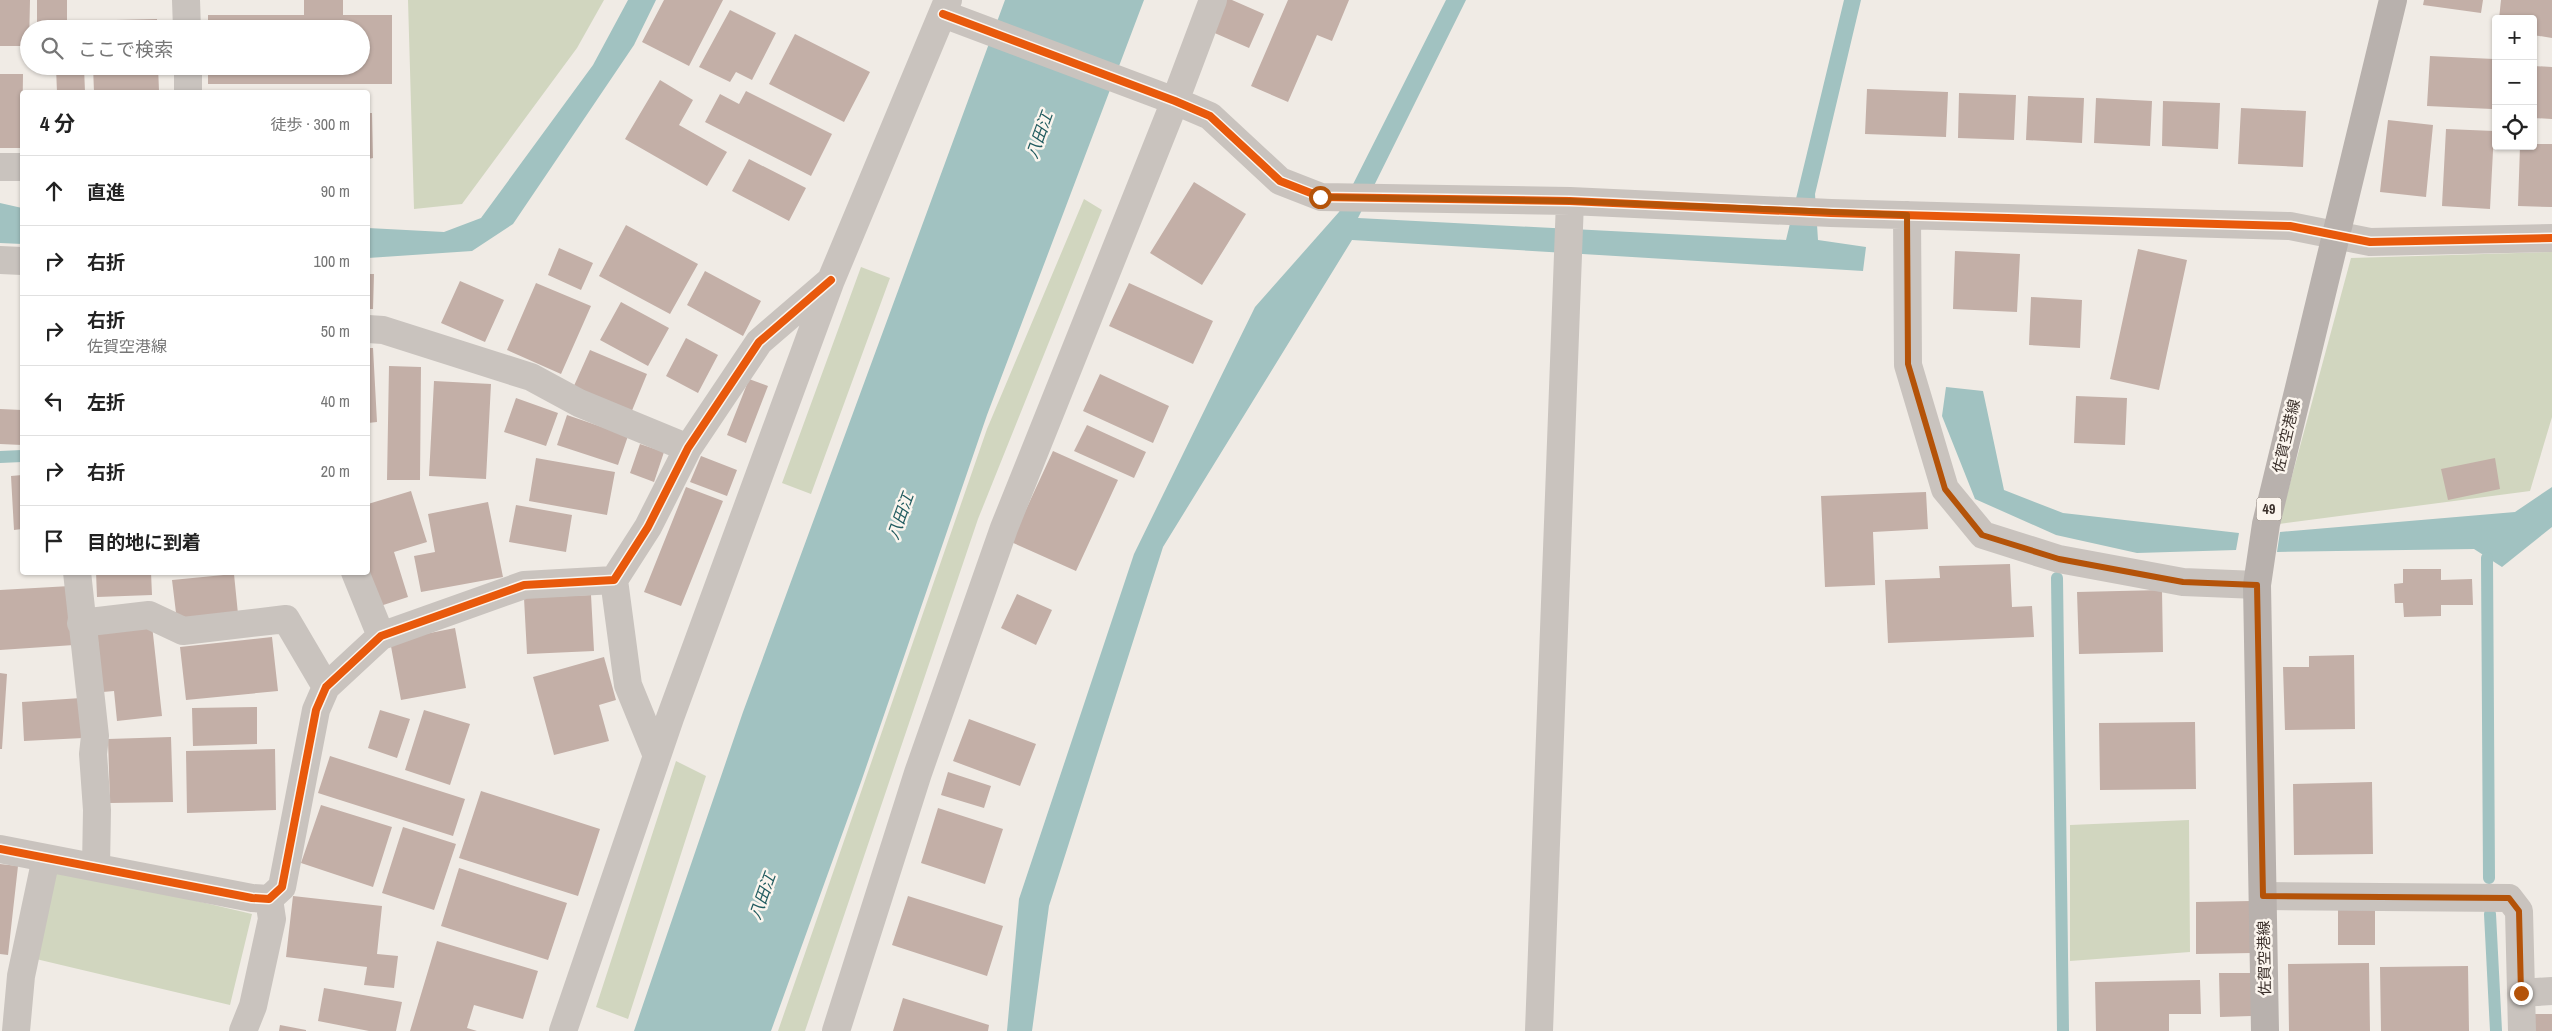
<!DOCTYPE html>
<html lang="ja">
<head>
<meta charset="utf-8">
<style>
	:root { --surface:#fff; --page:#f2f2f2; --text:#222; --muted:#767676; --line:#e0e0e0 }
	body { margin:0; font-family:"Archivo Narrow","Noto Sans JP",sans-serif; background:var(--page); color:var(--text) }
	.controls { position:absolute; right:15px; top:15px; display:grid; overflow:hidden; border-radius:5px; box-shadow:0 1px 4px #0004 }
	.controls button { width:45px; height:45px; display:grid; place-items:center; padding:0; border:0; border-bottom:1px solid var(--line); background:var(--surface); color:var(--text); font:25px sans-serif }
	.stop { position:absolute; width:15px; height:15px; margin:-11px; border:4px solid #b45309; border-radius:50%; background:#fff }
	.stop.end { background:#b45309; border-color:#fff; box-shadow:0 1px 5px #0008 }
	.list { margin:0; padding:0; list-style:none }
	h2 { display:flex; justify-content:space-between; align-items:center; height:65px; margin:0; padding:0 20px; font-size:21px }
	h2 small { font-size:16px; font-weight:400; color:var(--muted) }
	.list li { display:grid; grid-template-columns:32px 1fr auto; gap:15px; align-items:center; box-sizing:border-box; height:70px; padding:0 20px; border-top:1px solid var(--line) }
	.list b { display:block; font-size:19px; white-space:nowrap }
	.list p { margin:0; font-size:16px; white-space:nowrap; color:var(--muted) }
	.list em { font-size:16px; font-style:normal; color:var(--muted) }
	.icon { flex:none; width:28px; height:28px; fill:none; stroke:currentColor; stroke-width:2; stroke-linecap:round; stroke-linejoin:round }
	.map { position:relative; flex:none; width:2552px; height:1031px; overflow:hidden }
	.search { position:absolute; background:var(--surface); box-shadow:0 1px 4px #0004; left:20px; top:20px; width:350px; height:55px; display:flex; align-items:center; gap:12px; box-sizing:border-box; padding:0 18px; border-radius:28px; color:var(--muted); font-size:19px }
	.panel { position:absolute; background:var(--surface); box-shadow:0 1px 4px #0004; left:20px; top:90px; width:350px; height:485px; border-radius:5px }
	.map>svg:first-child { display:block }
	.green { fill:#d1d6bf }
	.water { fill:#a1c2c1 }
	.lines { fill:none; stroke-linecap:round; stroke-linejoin:round }
	.stream { stroke:#a1c2c1; stroke-width:12 }
	.building { fill:#c3afa7 }
	.minor { stroke:#c9c3be; stroke-width:28 }
	.major { stroke:#b8b1ad; stroke-width:28 }
	.cycleway-casing { stroke:#fbf5ee; stroke-width:11 }
	.cycleway { stroke:#e8590c; stroke-width:8 }
	.route { stroke:#b45309; stroke-width:6 }
	.labels { text-anchor:middle; dominant-baseline:central; stroke-width:5; stroke-linejoin:round; paint-order:stroke }
	.shield { fill:#fbf5ee; stroke:#756b66; stroke-width:1 }
	.shield-label { font-size:14px; font-weight:bold; fill:#3b302b }
	.street-label { font-size:15px; fill:#3b302b; stroke:#fbf5ee }
	.water-label { font-size:16px; font-style:italic; fill:#1f5a5e; stroke:#fbf5ee }
</style>
</head>
<body>
<div class="map">
<svg width="2552" height="1031" viewBox="0 0 2552 1031">
	<rect width="100%" height="100%" fill="#f0ebe5"/>
	<path class="green" d="M 408,0 L 604,0 L 577,48 L 462,204 L 414,209 Z
		M 1084,199 L 1102,210 L 978,519 L 805,1031 L 778,1031 L 987,429 Z
		M 2552,252 L 2552,417 L 2530,491 L 2279,524 L 2351,258 Z
		M 861,267 L 890,278 L 811,494 L 782,483 Z
		M 676,761 L 706,776 L 628,1019 L 596,1007 Z
		M 2189,820 L 2190,952 L 2070,961 L 2070,825 Z
		M 57,868 L 252,914 L 230,1005 L 36,959 Z"/>
	<path class="water" d="M 628,0 L 656,0 L 634,45 L 513,224 L 472,251 L 368,258 L 368,228 L 444,232 L 481,218 L 593,65 Z
		M 1005,0 L 1144,0 L 987,415 L 861,782 L 771,1031 L 634,1031 L 743,712 Z
		M 1446,0 L 1466,0 L 1358,218 L 1786,240 L 1844,0 L 1861,0 L 1815,194 L 1818,240 L 1866,247 L 1863,271 L 1352,240 L 1163,547 L 1049,906 L 1032,1031 L 1007,1031 L 1019,899 L 1134,554 L 1255,307 L 1339,212 Z
		M 0,203 L 22,208 L 22,244 L 0,243 Z
		M 1946,387 L 1983,391 L 2004,490 L 2063,513 L 2239,533 L 2236,550 L 2137,553 L 2056,535 L 1975,499 L 1942,416 Z
		M 2552,487 L 2552,527 L 2502,567 L 2474,549 L 2277,552 L 2280,532 L 2515,512 Z"/>
	<g class="lines">
		<path class="stream" d="M 0,457 L 22,456
			M 2487,558 L 2489,878
			M 2057,578 L 2063,1031
			M 2490,914 L 2496,1031"/>
	</g>
	<path class="building" d="M 0,0 L 30,0 L 29,46 L 0,46 Z
		M 37,0 L 67,0 L 67,29 L 37,29 Z
		M 304,0 L 343,0 L 343,15 L 392,15 L 392,84 L 208,84 L 208,66 L 361,66 L 361,29 L 208,29 L 208,15 L 304,15 Z
		M 664,0 L 723,0 L 689,66 L 642,42 Z
		M 1224,0 L 1232,0 L 1264,14 L 1249,48 L 1210,31 Z
		M 1288,0 L 1349,0 L 1332,41 L 1317,35 L 1288,102 L 1251,86 Z
		M 2424,0 L 2483,0 L 2481,13 L 2423,5 Z
		M 2501,0 L 2552,0 L 2552,38 L 2533,35 L 2533,19 L 2499,19 Z
		M 730,10 L 776,33 L 752,80 L 736,72 L 730,82 L 699,67 Z
		M 157,19 L 157,29 L 117,29 L 116,20 Z
		M 795,34 L 870,72 L 844,122 L 769,84 Z
		M 2430,56 L 2494,59 L 2492,109 L 2427,106 Z
		M 93,66 L 158,66 L 159,91 L 94,92 Z
		M 2533,66 L 2552,67 L 2552,119 L 2533,118 Z
		M 84,67 L 85,92 L 57,92 L 56,68 Z
		M 0,74 L 23,74 L 22,148 L 0,148 Z
		M 660,80 L 693,100 L 679,125 L 727,152 L 707,186 L 625,139 Z
		M 1867,89 L 1948,92 L 1946,137 L 1865,134 Z
		M 746,91 L 832,134 L 811,176 L 705,122 L 720,94 L 739,104 Z
		M 1959,93 L 2016,95 L 2014,140 L 1958,138 Z
		M 2028,96 L 2084,98 L 2082,143 L 2026,140 Z
		M 2096,98 L 2152,101 L 2150,146 L 2094,143 Z
		M 2163,101 L 2220,103 L 2218,149 L 2162,146 Z
		M 2241,108 L 2306,111 L 2303,167 L 2238,164 Z
		M 368,113 L 372,113 L 373,158 L 368,159 Z
		M 2388,120 L 2433,125 L 2426,197 L 2380,192 Z
		M 2446,129 L 2494,131 L 2490,209 L 2442,206 Z
		M 2533,144 L 2552,144 L 2552,207 L 2518,206 L 2520,146 L 2533,146 Z
		M 749,159 L 806,188 L 789,221 L 732,191 Z
		M 1194,182 L 1246,214 L 1202,285 L 1150,253 Z
		M 626,225 L 698,264 L 670,314 L 599,276 Z
		M 559,248 L 593,263 L 581,290 L 548,275 Z
		M 2138,249 L 2187,260 L 2159,390 L 2110,379 Z
		M 1955,251 L 2020,254 L 2017,312 L 1953,309 Z
		M 705,271 L 761,301 L 743,336 L 687,305 Z
		M 368,274 L 374,274 L 373,309 L 368,309 Z
		M 460,281 L 504,300 L 485,342 L 441,323 Z
		M 536,283 L 591,306 L 561,374 L 507,350 Z
		M 1129,283 L 1213,321 L 1193,364 L 1109,326 Z
		M 2031,297 L 2082,300 L 2080,348 L 2029,345 Z
		M 621,302 L 669,328 L 648,366 L 600,340 Z
		M 686,338 L 718,355 L 698,393 L 666,376 Z
		M 368,348 L 373,348 L 377,422 L 368,423 Z
		M 590,350 L 647,374 L 631,413 L 573,388 Z
		M 389,366 L 421,367 L 420,480 L 387,480 Z
		M 1100,374 L 1169,406 L 1153,443 L 1083,411 Z
		M 749,379 L 768,386 L 746,443 L 727,435 Z
		M 434,381 L 491,384 L 486,479 L 429,476 Z
		M 2076,396 L 2127,398 L 2125,445 L 2074,443 Z
		M 516,398 L 558,413 L 546,446 L 504,432 Z
		M 0,409 L 22,410 L 22,445 L 0,444 Z
		M 567,415 L 628,436 L 618,465 L 557,445 Z
		M 1087,425 L 1146,452 L 1134,478 L 1074,451 Z
		M 640,444 L 664,452 L 654,482 L 630,473 Z
		M 1053,451 L 1118,480 L 1076,571 L 1011,542 Z
		M 701,456 L 737,470 L 727,496 L 690,482 Z
		M 536,458 L 615,472 L 607,515 L 529,501 Z
		M 2495,458 L 2500,489 L 2448,500 L 2441,469 Z
		M 22,475 L 22,529 L 14,530 L 11,476 Z
		M 686,487 L 723,501 L 681,606 L 644,592 Z
		M 411,491 L 427,542 L 394,552 L 408,597 L 374,608 L 368,572 L 368,504 Z
		M 1926,492 L 1928,529 L 1873,532 L 1875,585 L 1825,587 L 1821,496 Z
		M 488,502 L 503,577 L 421,592 L 414,556 L 435,552 L 428,514 Z
		M 516,505 L 572,515 L 566,552 L 509,542 Z
		M 2010,564 L 2012,607 L 2032,606 L 2034,637 L 1888,643 L 1885,580 L 1940,578 L 1939,566 Z
		M 2403,569 L 2441,569 L 2441,580 L 2472,579 L 2473,605 L 2441,605 L 2441,616 L 2404,617 L 2403,603 L 2395,603 L 2394,584 L 2403,583 Z
		M 96,572 L 151,572 L 152,595 L 97,597 Z
		M 234,574 L 238,614 L 177,621 L 172,580 Z
		M 70,586 L 74,645 L 0,650 L 0,590 Z
		M 2162,590 L 2163,652 L 2079,654 L 2077,592 Z
		M 1017,594 L 1052,610 L 1036,645 L 1001,628 Z
		M 591,595 L 594,651 L 527,654 L 524,598 Z
		M 152,625 L 162,716 L 117,721 L 114,691 L 103,692 L 97,631 Z
		M 455,628 L 466,688 L 401,700 L 390,641 Z
		M 272,637 L 278,691 L 186,700 L 180,647 Z
		M 2354,655 L 2355,729 L 2285,730 L 2283,667 L 2309,667 L 2309,656 Z
		M 604,657 L 616,700 L 599,705 L 609,741 L 554,755 L 533,677 Z
		M 0,673 L 7,674 L 2,749 L 0,749 Z
		M 81,698 L 83,738 L 24,741 L 22,702 Z
		M 257,707 L 257,744 L 193,746 L 192,708 Z
		M 380,710 L 410,719 L 397,758 L 368,748 Z
		M 424,710 L 470,724 L 450,785 L 405,770 Z
		M 969,719 L 1036,744 L 1020,786 L 953,761 Z
		M 2195,722 L 2196,789 L 2100,790 L 2099,723 Z
		M 171,737 L 173,802 L 110,803 L 108,739 Z
		M 275,749 L 276,810 L 187,813 L 186,751 Z
		M 330,756 L 465,799 L 453,836 L 318,793 Z
		M 948,772 L 991,786 L 984,808 L 941,795 Z
		M 2372,782 L 2373,854 L 2294,855 L 2293,784 Z
		M 481,791 L 600,829 L 578,896 L 459,858 Z
		M 321,805 L 392,827 L 373,887 L 301,863 Z
		M 938,808 L 1003,829 L 985,884 L 921,863 Z
		M 403,827 L 456,844 L 434,910 L 382,893 Z
		M 0,864 L 18,866 L 8,955 L 0,954 Z
		M 459,868 L 567,903 L 548,960 L 441,926 Z
		M 293,896 L 382,906 L 377,954 L 398,956 L 394,988 L 364,985 L 367,967 L 286,957 Z
		M 908,896 L 1003,926 L 987,976 L 892,945 Z
		M 2251,901 L 2252,953 L 2196,954 L 2196,902 Z
		M 2375,904 L 2375,945 L 2338,945 L 2338,905 Z
		M 437,941 L 538,971 L 523,1019 L 474,1005 L 467,1028 L 477,1031 L 410,1031 Z
		M 2369,963 L 2370,1031 L 2289,1031 L 2288,964 Z
		M 2468,966 L 2469,1031 L 2381,1031 L 2380,967 Z
		M 2219,973 L 2251,973 L 2251,1016 L 2220,1017 Z
		M 2200,980 L 2201,1014 L 2169,1014 L 2169,1031 L 2096,1031 L 2095,982 Z
		M 324,988 L 402,1002 L 396,1031 L 369,1031 L 318,1021 Z
		M 903,998 L 989,1025 L 988,1031 L 893,1031 Z
		M 2528,1014 L 2552,1014 L 2552,1031 L 2528,1031 Z
		M 280,1025 L 306,1030 L 306,1031 L 279,1031 Z"/>
	<g class="lines">
		<path class="minor" d="M 186,0 L 187,29
			M 943,14 L 1175,101 L 1210,116 L 1280,181 L 1321,197 L 1570,201 L 1831,213 L 2290,226 L 2370,242 L 2552,238
			M 188,66 L 188,92
			M 0,167 L 22,167
			M 1907,215 L 1908,365 L 1945,489 L 1983,535 L 2059,559 L 2183,582 L 2257,585
			M 0,260 L 22,261
			M 368,329 L 383,330 L 531,377 L 579,403 L 688,448
			M 77,572 L 95,736 L 93,754 L 97,810 L 96,867
			M 355,572 L 381,636
			M 614,580 L 628,685 L 657,756
			M 81,623 L 149,615 L 183,631 L 286,619 L 326,687
			M 0,849 L 252,898 L 269,899 L 282,887 L 316,710 L 326,687 L 381,636 L 524,585 L 614,580 L 648,527 L 688,448 L 759,342 L 831,280
			M 2263,896 L 2509,898 L 2519,911 L 2522,1031
			M 2521,993 L 2552,991
			M 16,1031 L 21,976 L 46,858
			M 243,1031 L 253,1006 L 272,919 L 269,899
			M 563,1031 L 670,718 L 831,280 L 948,0
			M 836,1031 L 918,773 L 1004,528 L 1175,101 L 1213,0
			M 1539,1031 L 1570,201"/>
		<path class="major" d="M 2265,1031 L 2257,585 L 2266,524 L 2393,0"/>
		<defs>
			<path id="cycleway" d="M 943,14 L 1175,101 L 1210,116 L 1280,181 L 1321,197 L 1570,201 L 1831,213 L 2290,226 L 2370,242 L 2552,238
				M 0,849 L 252,898 L 269,899 L 282,887 L 316,710 L 326,687 L 381,636 L 524,585 L 614,580 L 648,527 L 688,448 L 759,342 L 831,280"/>
		</defs>
		<use href="#cycleway" class="cycleway-casing"/>
		<use href="#cycleway" class="cycleway"/>
	</g>
	<g class="lines">
		<path class="route" d="M 1320,197 L 1570,201 L 1907,215 L 1908,364 L 1945,489 L 1982,535 L 2059,559 L 2183,582 L 2257,585 L 2263,896 L 2509,898 L 2519,911 L 2521,993"/>
	</g>
	<g class="labels">
		<rect class="shield" x="2256.5" y="497.5" width="25" height="23" rx="4"/>
		<g class="shield-label">
			<text x="2269" y="509">49</text>
		</g>
		<g class="street-label">
			<text transform="translate(2286 436) rotate(-77)">佐賀空港線</text>
			<text transform="translate(2264 958) rotate(-91)">佐賀空港線</text>
		</g>
		<g class="water-label">
			<text transform="translate(1039 135) rotate(-70)">八田江</text>
			<text transform="translate(900 516) rotate(-70)">八田江</text>
			<text transform="translate(762 896) rotate(-70)">八田江</text>
		</g>
	</g>
</svg>
<div class="controls">
<button>+</button>
<button>−</button>
<button><svg class="icon" aria-label="locate" viewBox="0 0 24 24"><circle cx="12" cy="12" r="6"/><path d="M12 2v4M12 18v4M2 12h4M18 12h4"/></svg></button>
</div>
<div class="stop" style="left:1320px;top:197px"></div>
<div class="stop end" style="left:2521px;top:993px"></div>
<div class="search"><svg class="icon" aria-label="search" viewBox="0 0 24 24"><circle cx="10" cy="10" r="6"/><path d="M15 15l6 6"/></svg>ここで検索</div>
<section class="panel">
<h2>4 分<small>徒歩 · 300 m</small></h2>
<ul class="list">
<li><svg class="icon" aria-label="ahead" viewBox="0 0 24 24"><path d="M12 20V5M6 11l6-6 6 6"/></svg><div><b>直進</b></div><em>90 m</em></li>
<li><svg class="icon" aria-label="right" viewBox="0 0 24 24"><path d="M7 20v-9h11M14 6l5 5-5 5"/></svg><div><b>右折</b></div><em>100 m</em></li>
<li><svg class="icon" aria-label="right" viewBox="0 0 24 24"><path d="M7 20v-9h11M14 6l5 5-5 5"/></svg><div><b>右折</b><p>佐賀空港線</p></div><em>50 m</em></li>
<li><svg class="icon" aria-label="left" viewBox="0 0 24 24"><path d="M17 20v-9H6M10 6l-5 5 5 5"/></svg><div><b>左折</b></div><em>40 m</em></li>
<li><svg class="icon" aria-label="right" viewBox="0 0 24 24"><path d="M7 20v-9h11M14 6l5 5-5 5"/></svg><div><b>右折</b></div><em>20 m</em></li>
<li><svg class="icon" aria-label="arrive" viewBox="0 0 24 24"><path d="M6 21V4h12l-3 4 3 4H6"/></svg><div><b>目的地に到着</b></div></li>
</ul>
</section>
</div>
</body>
</html>
